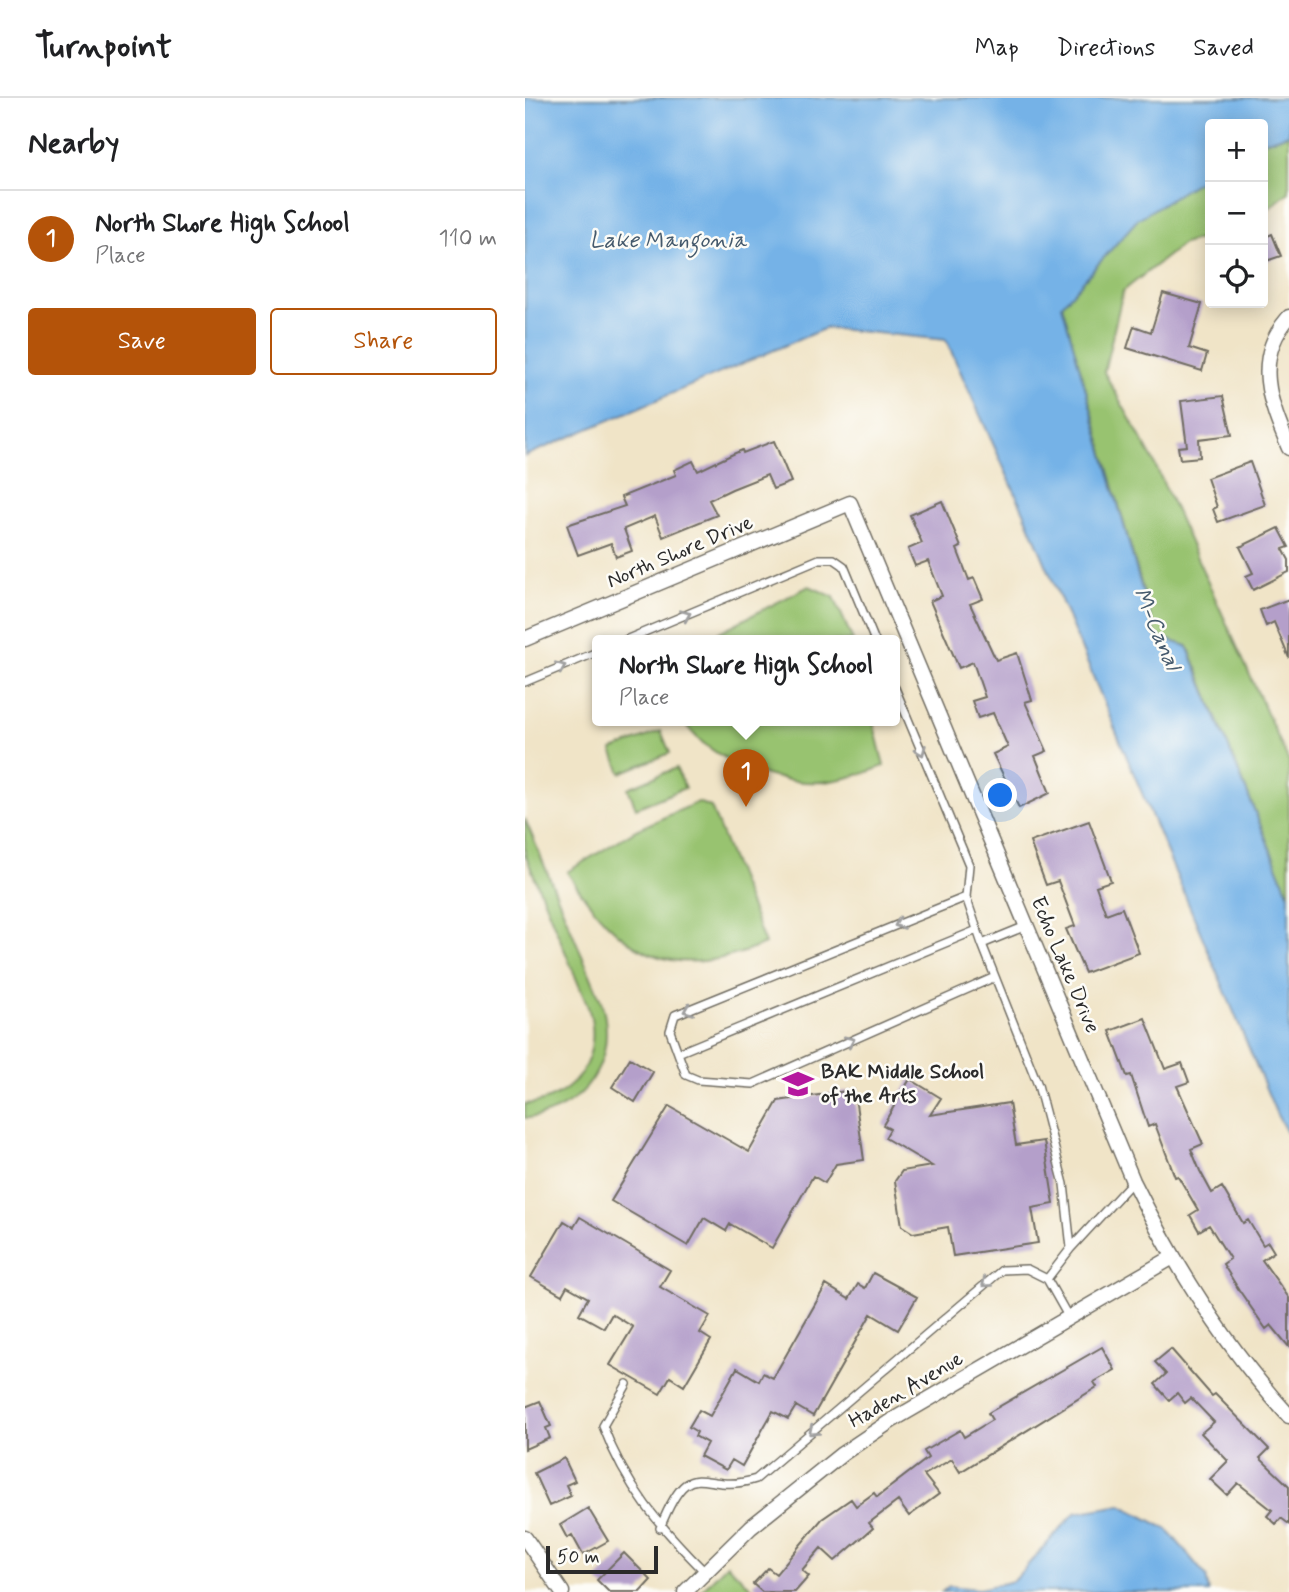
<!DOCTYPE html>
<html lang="en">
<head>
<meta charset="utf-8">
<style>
	:root { --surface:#fff; --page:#f2f2f2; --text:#202124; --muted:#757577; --line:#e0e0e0; --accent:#b45309 }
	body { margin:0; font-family:Mynerve,sans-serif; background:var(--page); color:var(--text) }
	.controls { position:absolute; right:21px; top:21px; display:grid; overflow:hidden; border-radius:7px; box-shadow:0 4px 18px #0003 }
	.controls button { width:63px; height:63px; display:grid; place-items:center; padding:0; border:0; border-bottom:2px solid var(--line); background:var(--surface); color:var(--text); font:35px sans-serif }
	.scale { position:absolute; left:21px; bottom:18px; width:112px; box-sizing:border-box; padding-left:7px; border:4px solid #2b2b2b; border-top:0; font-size:19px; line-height:24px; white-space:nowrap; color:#2b2b2b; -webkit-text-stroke:5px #fdfcf7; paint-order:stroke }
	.you { position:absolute; left:476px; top:698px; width:24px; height:24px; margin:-18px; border:5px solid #fff; border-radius:50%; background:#1a73e8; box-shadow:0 0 0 10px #1a73e833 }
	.badge { display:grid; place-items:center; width:46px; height:46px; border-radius:50%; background:var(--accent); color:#fff; font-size:23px; font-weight:700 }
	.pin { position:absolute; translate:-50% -58px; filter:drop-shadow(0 2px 4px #0008) }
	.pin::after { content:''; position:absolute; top:37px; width:24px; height:21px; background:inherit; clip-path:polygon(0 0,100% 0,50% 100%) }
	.popup { position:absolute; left:67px; top:537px; width:308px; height:91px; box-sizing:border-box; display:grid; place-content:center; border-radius:7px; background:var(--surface); filter:drop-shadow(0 2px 5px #0005); font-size:23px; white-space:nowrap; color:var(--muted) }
	.popup b { font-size:26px; color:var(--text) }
	.popup::after { content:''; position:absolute; left:50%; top:100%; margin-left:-14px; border:14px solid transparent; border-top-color:var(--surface) }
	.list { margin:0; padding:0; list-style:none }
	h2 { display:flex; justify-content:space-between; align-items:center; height:91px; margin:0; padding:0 28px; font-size:30px }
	h2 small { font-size:23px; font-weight:400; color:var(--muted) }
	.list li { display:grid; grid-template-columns:46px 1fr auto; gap:21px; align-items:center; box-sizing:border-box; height:98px; padding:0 28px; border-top:2px solid var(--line) }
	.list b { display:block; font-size:26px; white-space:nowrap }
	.list p { margin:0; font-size:23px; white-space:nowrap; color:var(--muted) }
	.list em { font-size:23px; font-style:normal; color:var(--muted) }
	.actions { display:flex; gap:14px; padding:21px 28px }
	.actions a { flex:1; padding:16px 0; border:2px solid var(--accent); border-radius:7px; text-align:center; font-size:24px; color:var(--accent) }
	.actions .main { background:var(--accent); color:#fff }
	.icon { flex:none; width:38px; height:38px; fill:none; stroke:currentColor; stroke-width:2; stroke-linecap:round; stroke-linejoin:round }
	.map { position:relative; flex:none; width:764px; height:1494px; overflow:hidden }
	header { display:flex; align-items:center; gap:42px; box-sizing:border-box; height:98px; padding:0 35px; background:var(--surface); border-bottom:2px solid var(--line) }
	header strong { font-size:33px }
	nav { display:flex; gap:38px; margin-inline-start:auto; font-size:24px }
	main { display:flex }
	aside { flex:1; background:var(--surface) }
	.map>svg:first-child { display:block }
	.green { fill:#98c370; stroke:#62774e; stroke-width:2 }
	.water { fill:#75b2e7; stroke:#506e89; stroke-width:2 }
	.building { fill:#b49fca }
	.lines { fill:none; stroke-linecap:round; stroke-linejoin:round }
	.lane-casing { stroke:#706c62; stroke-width:10 }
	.street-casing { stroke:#706c62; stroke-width:17 }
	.lane { stroke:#fff; stroke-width:7 }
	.street { stroke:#fff; stroke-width:14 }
	.oneway { stroke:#a0a0a0 }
	.labels { text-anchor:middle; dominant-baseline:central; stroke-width:5; stroke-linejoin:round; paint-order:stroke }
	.street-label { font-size:21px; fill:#2b2b2b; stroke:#fdfcf7 }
	.poi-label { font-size:21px; font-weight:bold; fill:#2b2b2b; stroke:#fdfcf7; text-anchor:start }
	.water-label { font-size:23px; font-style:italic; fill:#455a6d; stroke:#fdfcf7 }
</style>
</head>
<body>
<header>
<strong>Turnpoint</strong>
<nav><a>Map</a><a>Directions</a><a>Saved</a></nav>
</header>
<main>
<aside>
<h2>Nearby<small></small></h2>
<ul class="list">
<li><span class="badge">1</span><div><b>North Shore High School</b><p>Place</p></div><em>110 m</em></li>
</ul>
<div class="actions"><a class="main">Save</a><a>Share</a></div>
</aside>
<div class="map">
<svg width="764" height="1494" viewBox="0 0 764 1494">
	<rect width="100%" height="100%" fill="#fdfcf7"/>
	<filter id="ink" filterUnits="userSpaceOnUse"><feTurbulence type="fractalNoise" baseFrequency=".0143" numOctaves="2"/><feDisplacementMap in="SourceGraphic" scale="14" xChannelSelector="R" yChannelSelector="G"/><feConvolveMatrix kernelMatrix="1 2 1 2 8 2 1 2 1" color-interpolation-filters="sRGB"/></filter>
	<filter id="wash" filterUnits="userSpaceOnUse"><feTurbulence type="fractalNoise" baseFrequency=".00686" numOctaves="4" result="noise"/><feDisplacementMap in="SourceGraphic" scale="28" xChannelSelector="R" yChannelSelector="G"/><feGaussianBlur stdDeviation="1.57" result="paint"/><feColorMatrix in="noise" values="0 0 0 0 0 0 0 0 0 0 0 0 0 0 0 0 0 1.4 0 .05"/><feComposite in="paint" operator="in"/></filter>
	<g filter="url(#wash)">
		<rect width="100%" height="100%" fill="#f0e4c7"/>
		<path class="green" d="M 764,36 L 764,94 L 738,115 L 738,44 Z
			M 685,76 L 685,138 L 658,146 L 598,193 L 579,274 L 627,360 L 764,664 L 764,797 L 663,548 L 631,538 L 537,207 L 613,121 Z
			M 284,488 L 309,499 L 328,543 L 177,543 Z
			M 159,623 L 348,623 L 359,668 C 331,679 299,688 270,683 C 232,678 179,657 159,623 Z
			M 136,633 L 145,655 L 96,675 L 87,652 Z
			M 151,670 L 160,690 L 111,710 L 103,690 Z
			M 173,704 L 186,709 L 240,846 C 144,886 96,856 42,774 L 111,732 Z
			M 0,721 L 76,903 C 94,960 62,1011 4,1020 L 0,1020 L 0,1006 C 51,1003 79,956 63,909 L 0,756 Z
			M 202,1466 L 231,1494 L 175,1494 Z"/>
		<path class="water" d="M 0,0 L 764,0 L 764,36 L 738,44 L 738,26 L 685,26 L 685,76 L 613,121 L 537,207 L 630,538 L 662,548 L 764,797 L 764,1038 L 752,1017 L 499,414 L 421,242 L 301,230 L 0,358 Z
			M 596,1407 L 642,1431 L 681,1478 L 684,1494 L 417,1494 L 424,1488 L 454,1491 L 488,1483 L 550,1415 Z"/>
		<g id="blocks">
			<path class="building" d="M 747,136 L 756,158 L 738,164 L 738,140 Z
				M 638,195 L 677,206 L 664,250 L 682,256 L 677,273 L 602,250 L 609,228 L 626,234 Z
				M 698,298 L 707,337 L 674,341 L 675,359 L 655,361 L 653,349 L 662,348 L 656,303 Z
				M 249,343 L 266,384 L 248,391 L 242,377 L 207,391 L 184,402 L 192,417 L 138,439 L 130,418 L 99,431 L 107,453 L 91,459 L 86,445 L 53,457 L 42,427 L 100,408 L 96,399 L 151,377 L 149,372 L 168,363 L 173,373 L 206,357 L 217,352 L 218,355 Z
				M 725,364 L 740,407 L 693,424 L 688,411 L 692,409 L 682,380 Z
				M 417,403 L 436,449 L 432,451 L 444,482 L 449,480 L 458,501 L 445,506 L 471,562 L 492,555 L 507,602 L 500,604 L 522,653 L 510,658 L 525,695 L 494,710 L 468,656 L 483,649 L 468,615 L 453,620 L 447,603 L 460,599 L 448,564 L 434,570 L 405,503 L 417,498 L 403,463 L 390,468 L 383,451 L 397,445 L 385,417 Z
				M 754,430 L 764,449 L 758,451 L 764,462 L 764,474 L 728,492 L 721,478 L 728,475 L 715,449 Z
				M 764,501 L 764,560 L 749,524 L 741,528 L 735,512 Z
				M 564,723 L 586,783 L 571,788 L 581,816 L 597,810 L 614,855 L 560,875 L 541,831 L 550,828 L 533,783 L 521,787 L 505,744 Z
				M 620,920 L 640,971 L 657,965 L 664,984 L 652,988 L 678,1046 L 666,1051 L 675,1073 L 687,1095 L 697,1089 L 718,1125 L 723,1122 L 738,1147 L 743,1144 L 749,1154 L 737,1162 L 764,1200 L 764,1249 L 746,1227 L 741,1231 L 714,1192 L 698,1166 L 705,1161 L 684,1127 L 674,1133 L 665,1117 L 673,1112 L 653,1078 L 650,1079 L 630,1026 L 623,1029 L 606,977 L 602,978 L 585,933 Z
				M 105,960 L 128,974 L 110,1004 L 87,989 Z
				M 385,981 L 416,1000 L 405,1017 L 484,1005 L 491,1047 L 519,1043 L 529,1106 L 507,1110 L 513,1145 L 428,1158 L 423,1129 L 388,1135 L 377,1128 L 370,1083 L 377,1073 L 407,1068 L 360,1040 L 365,1031 L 358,1027 Z
				M 329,992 L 339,1062 L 311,1066 L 300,1085 L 288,1078 L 247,1150 L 205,1126 L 201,1133 L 179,1120 L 163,1148 L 86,1103 L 144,1008 L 224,1054 L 253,1003 Z
				M 55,1119 L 145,1172 L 135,1189 L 185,1218 L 175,1235 L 186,1242 L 159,1288 L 145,1279 L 135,1296 L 85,1267 L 108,1229 L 87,1216 L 79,1230 L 54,1216 L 63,1200 L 42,1188 L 37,1197 L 6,1179 L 39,1123 L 49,1129 Z
				M 348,1175 L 392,1199 L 373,1232 L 346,1216 L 288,1318 L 271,1308 L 263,1321 L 248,1313 L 217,1368 L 207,1362 L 201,1372 L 175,1358 L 182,1345 L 170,1338 L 172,1334 L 164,1329 L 174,1312 L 185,1318 L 212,1270 L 234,1283 L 238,1275 L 248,1280 L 301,1187 L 324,1201 L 333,1186 L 340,1190 Z
				M 577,1249 L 590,1272 L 569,1284 L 572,1289 L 435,1374 L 427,1361 L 399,1377 L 414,1396 L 384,1418 L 373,1403 L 344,1425 L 348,1430 L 310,1463 L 296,1450 L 277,1472 L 284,1478 L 270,1494 L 237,1494 L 228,1486 L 243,1470 L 251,1476 L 297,1421 L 326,1401 L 331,1408 L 349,1395 L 352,1399 L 403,1360 L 399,1353 L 435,1332 L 439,1339 L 467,1322 L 463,1315 Z
				M 646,1251 L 687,1298 L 690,1296 L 744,1351 L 735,1360 L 764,1388 L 764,1426 L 756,1420 L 751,1426 L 742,1418 L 747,1412 L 713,1385 L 702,1397 L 685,1381 L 703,1363 L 676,1335 L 689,1324 L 666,1300 L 660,1305 L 652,1295 L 644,1302 L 630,1286 L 641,1276 L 630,1264 Z
				M 15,1303 L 26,1328 L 21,1330 L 25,1340 L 0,1351 L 0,1309 Z
				M 39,1360 L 50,1383 L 41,1387 L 46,1398 L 24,1408 L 9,1375 Z
				M 63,1410 L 83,1443 L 58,1457 L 47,1437 L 42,1440 L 35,1427 Z
				M 99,1455 L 126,1482 L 115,1494 L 84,1494 L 72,1482 Z"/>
		</g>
	</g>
	<g filter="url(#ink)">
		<use href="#blocks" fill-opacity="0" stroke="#706c62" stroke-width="2"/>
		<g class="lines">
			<defs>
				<path id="lane" d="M 98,543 L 294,461 L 309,461 L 319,468 L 350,543
					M 0,584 L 72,554
					M 370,590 L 444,767 L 441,799 L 150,917 L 145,933 L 161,977 L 173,982 L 228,986 L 470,879
					M 441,799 L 457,846
					M 501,828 L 457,846 L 513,987 L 539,1086 L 546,1150 L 522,1181 L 544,1220
					M 153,955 L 452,832
					M 546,1150 L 608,1083
					M 102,1286 L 78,1328 C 101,1389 134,1428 180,1474
					M 135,1430 C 167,1350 175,1399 231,1381 L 477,1172 L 502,1171 L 522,1181"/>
				<path id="street" d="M 764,219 C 727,261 745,305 764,350
					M 0,541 L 325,405 L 608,1083 C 650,1168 700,1248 764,1318
					M 0,1440 L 37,1494
					M 160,1494 L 226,1429 L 317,1356 L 366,1323 L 648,1159"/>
			</defs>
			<use href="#lane" class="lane-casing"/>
			<use href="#street" class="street-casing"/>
			<use href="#lane" class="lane"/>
			<use href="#street" class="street"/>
		</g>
		<defs><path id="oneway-chevron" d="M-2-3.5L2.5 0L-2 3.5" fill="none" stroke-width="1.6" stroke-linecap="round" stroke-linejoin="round" transform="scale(1.75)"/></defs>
		<g class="oneway">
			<use href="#oneway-chevron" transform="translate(161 517) rotate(-23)"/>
			<use href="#oneway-chevron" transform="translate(36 569) rotate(-23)"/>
			<use href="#oneway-chevron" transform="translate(396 653) rotate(67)"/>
			<use href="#oneway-chevron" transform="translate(374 826) rotate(158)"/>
			<use href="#oneway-chevron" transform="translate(163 912) rotate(158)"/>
			<use href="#oneway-chevron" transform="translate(325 943) rotate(-24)"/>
			<use href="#oneway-chevron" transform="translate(461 1185) rotate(140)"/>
			<use href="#oneway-chevron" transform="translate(288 1333) rotate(140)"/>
		</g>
	</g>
	<defs>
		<symbol id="school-bare" viewBox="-9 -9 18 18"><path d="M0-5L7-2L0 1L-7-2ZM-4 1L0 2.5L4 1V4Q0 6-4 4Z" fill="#b5179e" stroke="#fdfcf7" stroke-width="2.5" paint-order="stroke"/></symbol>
	</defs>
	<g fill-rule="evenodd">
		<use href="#school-bare" x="251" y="964" width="44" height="44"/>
	</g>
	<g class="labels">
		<g class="street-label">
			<text transform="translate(155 454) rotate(-23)">North Shore Drive</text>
			<text transform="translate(540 867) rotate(67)">Echo Lake Drive</text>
			<text transform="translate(381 1292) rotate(-31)">Haden Avenue</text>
		</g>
		<g class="poi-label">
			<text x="296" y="974">BAK Middle School<tspan x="296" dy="24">of the Arts</tspan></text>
		</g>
		<g class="water-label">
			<text x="143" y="143">Lake Mangonia</text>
			<text transform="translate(631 531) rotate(67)">M-Canal</text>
		</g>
	</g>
</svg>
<div class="controls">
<button>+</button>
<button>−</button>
<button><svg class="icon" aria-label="locate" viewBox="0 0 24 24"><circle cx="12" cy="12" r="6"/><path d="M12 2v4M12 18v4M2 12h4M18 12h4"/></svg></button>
</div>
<div class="scale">50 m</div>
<div class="you"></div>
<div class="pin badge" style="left:221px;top:709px">1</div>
<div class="popup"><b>North Shore High School</b>Place</div>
</div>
</main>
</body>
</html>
